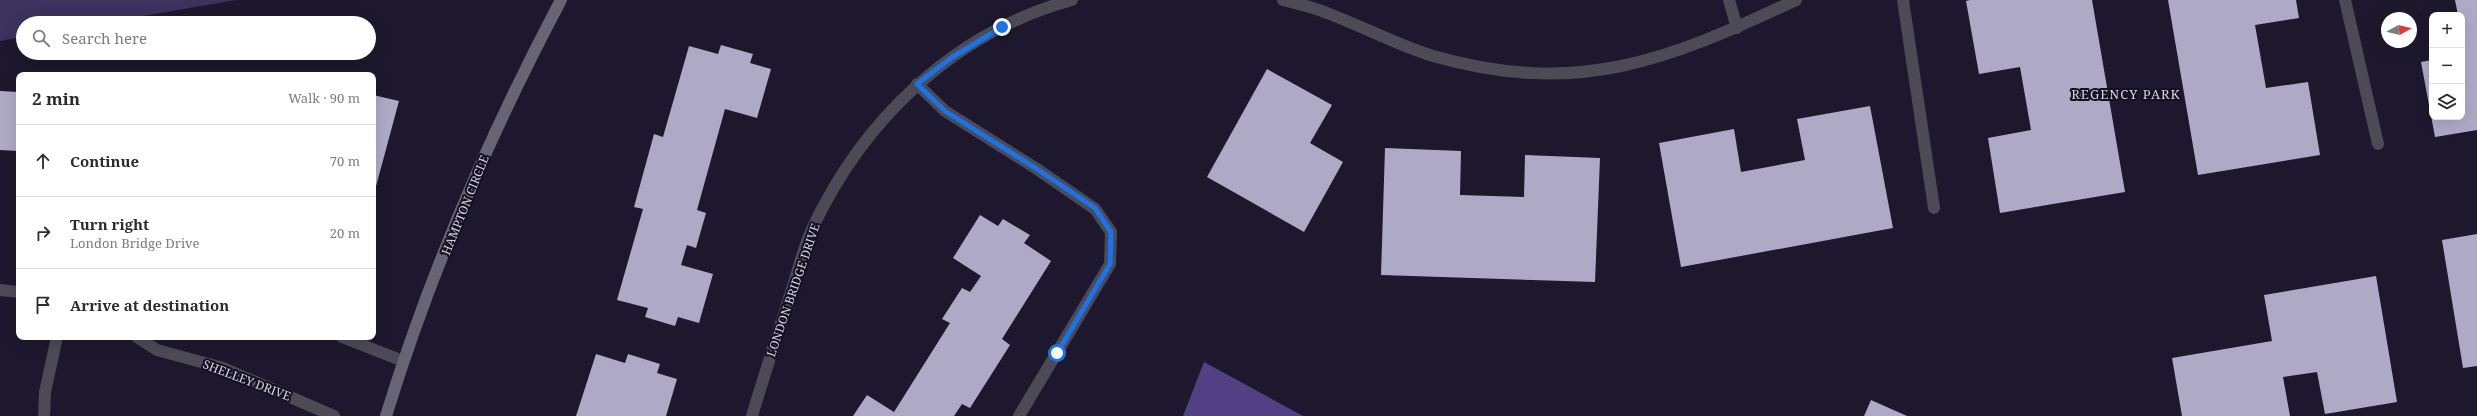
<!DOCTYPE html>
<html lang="en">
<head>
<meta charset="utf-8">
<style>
	:root { --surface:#fff; --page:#f2f2f3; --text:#2b2b33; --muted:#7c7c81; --line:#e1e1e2 }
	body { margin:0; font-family:"Noto Serif",serif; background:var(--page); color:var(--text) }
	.controls { position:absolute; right:12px; top:12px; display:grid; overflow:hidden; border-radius:8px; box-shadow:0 4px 16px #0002 }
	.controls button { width:36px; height:36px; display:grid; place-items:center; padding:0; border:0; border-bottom:1px solid var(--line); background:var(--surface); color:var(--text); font:20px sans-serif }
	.compass { position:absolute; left:2381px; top:12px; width:36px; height:36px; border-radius:50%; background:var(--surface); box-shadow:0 4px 16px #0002; rotate:82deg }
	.stop { position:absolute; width:12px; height:12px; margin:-9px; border:3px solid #1a73e8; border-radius:50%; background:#fff }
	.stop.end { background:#1a73e8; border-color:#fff; box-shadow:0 1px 4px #0008 }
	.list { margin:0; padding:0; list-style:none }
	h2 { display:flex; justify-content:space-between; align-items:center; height:52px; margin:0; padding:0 16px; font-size:17px }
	h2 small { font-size:13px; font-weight:400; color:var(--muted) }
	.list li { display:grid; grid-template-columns:26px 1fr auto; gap:12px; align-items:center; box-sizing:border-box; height:72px; padding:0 16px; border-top:1px solid var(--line) }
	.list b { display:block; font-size:15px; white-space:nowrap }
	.list p { margin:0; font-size:13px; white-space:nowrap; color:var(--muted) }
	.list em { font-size:13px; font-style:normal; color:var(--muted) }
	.icon { flex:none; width:22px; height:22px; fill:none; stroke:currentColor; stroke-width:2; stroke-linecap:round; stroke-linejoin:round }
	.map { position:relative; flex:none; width:2477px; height:416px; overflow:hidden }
	.search { position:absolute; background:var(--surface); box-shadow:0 4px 16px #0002; left:16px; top:16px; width:360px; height:44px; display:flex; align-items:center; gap:10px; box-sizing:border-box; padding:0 14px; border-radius:22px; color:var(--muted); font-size:15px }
	.panel { position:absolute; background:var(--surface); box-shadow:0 4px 16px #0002; left:16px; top:72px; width:360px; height:268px; border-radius:8px }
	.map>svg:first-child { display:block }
	.green { fill:#3b325d }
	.forest { fill:#514184 }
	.building { fill:#aeaac6 }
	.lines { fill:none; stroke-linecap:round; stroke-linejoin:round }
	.lane { stroke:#4c4a55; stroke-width:12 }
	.street { stroke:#4c4a55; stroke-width:12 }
	.secondary { stroke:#666475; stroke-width:12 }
	.route { stroke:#1a73e8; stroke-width:5 }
	.labels { text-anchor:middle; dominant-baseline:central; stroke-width:4; stroke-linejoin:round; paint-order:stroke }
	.street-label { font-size:12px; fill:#d7d5e4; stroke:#140f23 }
	.neighbourhood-label { font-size:13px; letter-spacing:1px; fill:#d7d5e4; stroke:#140f23 }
</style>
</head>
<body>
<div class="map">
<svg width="2477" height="416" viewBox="0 0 2477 416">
	<rect width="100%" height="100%" fill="#1d182d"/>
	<path class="green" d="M 0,0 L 236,0 L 103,23 L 23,23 L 23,37 L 0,41 Z"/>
	<path class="forest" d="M 1204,362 L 1303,416 L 1183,416 Z"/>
	<path class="building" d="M 1970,0 L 2092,0 L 2125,192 L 2000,213 L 1988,138 L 2031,130 L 2020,67 L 1979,74 L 1966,1 Z
		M 2168,0 L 2296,0 L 2299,18 L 2255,25 L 2266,88 L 2308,82 L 2320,155 L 2198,175 Z
		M 2455,0 L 2477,0 L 2477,130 L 2435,137 L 2421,62 L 2432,60 L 2432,117 L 2462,117 L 2462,55 L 2465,54 L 2462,15 L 2458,15 Z
		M 721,45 L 753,54 L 750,63 L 771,69 L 757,118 L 725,109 L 697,210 L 706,213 L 696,248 L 687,245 L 681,265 L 713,274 L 699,323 L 678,317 L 675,326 L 645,317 L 648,308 L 617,300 L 643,209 L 634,207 L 654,134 L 663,137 L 689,46 L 718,54 Z
		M 1267,69 L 1332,105 L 1310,143 L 1343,162 L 1304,232 L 1207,177 Z
		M 0,91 L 19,92 L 19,151 L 0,150 Z
		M 373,95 L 399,101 L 375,190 L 373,189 Z
		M 1870,106 L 1893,228 L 1681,267 L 1659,143 L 1734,129 L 1741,172 L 1805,160 L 1797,119 Z
		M 1385,148 L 1461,151 L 1460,195 L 1524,197 L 1525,155 L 1600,158 L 1595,282 L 1381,275 Z
		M 980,215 L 998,226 L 1003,219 L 1030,235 L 1024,243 L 1051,261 L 1002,339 L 1010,345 L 970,408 L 962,404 L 954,416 L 853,416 L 867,395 L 894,412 L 950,323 L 942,319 L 962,288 L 970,292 L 981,276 L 953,258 Z
		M 2477,234 L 2477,366 L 2463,368 L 2442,240 Z
		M 2376,276 L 2397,402 L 2325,414 L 2317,372 L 2283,377 L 2290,416 L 2182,416 L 2172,358 L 2272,341 L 2264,295 Z
		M 596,354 L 625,363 L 628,354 L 660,364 L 657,373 L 677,379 L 666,416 L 576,416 Z
		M 1871,400 L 1907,416 L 1864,416 Z"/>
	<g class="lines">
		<path class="lane" d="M 1729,0 L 1737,28
			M 1903,0 L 1934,208
			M 2345,0 L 2378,144
			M 917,84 L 945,111 L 1037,169 L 1095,209 L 1111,232 L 1110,264 L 1019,416"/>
		<path class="street" d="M 1283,0 C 1298,4 1313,7 1327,13 C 1362,26 1397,45 1433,56 C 1578,97 1666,61 1796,0
			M 0,290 L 19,292
			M 137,337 L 157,350 L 223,368 L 334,416
			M 342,337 L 403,361
			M 44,416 L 45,392 L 57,337
			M 752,416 C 765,373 779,329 793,286 C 799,267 804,246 812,229 C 863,120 954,32 1072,0"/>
		<path class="secondary" d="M 386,416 C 430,273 491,132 561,0"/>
	</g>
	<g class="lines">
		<path class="route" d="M 1002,27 L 951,58 L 917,84 L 945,111 L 1037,169 L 1095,208 L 1111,232 L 1110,264 L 1057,353"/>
	</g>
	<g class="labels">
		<g class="street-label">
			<text transform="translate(465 205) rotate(-68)">HAMPTON CIRCLE</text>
			<text transform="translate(793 290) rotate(-71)">LONDON BRIDGE DRIVE</text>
			<text transform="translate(247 380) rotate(21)">SHELLEY DRIVE</text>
		</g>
		<g class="neighbourhood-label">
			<text x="2126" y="94">REGENCY PARK</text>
		</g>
	</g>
</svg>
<div class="controls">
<button>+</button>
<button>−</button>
<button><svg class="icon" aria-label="layers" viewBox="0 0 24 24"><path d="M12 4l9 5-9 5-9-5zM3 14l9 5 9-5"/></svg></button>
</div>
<svg class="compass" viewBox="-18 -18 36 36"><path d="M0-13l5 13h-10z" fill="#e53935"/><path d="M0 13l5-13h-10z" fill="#7c7c81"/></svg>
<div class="stop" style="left:1057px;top:353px"></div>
<div class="stop end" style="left:1002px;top:27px"></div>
<div class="search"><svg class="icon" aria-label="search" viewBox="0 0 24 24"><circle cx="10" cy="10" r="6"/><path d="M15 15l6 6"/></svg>Search here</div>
<section class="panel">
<h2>2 min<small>Walk · 90 m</small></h2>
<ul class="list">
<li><svg class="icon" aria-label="ahead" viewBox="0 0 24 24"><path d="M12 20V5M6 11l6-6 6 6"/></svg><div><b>Continue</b></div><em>70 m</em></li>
<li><svg class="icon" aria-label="right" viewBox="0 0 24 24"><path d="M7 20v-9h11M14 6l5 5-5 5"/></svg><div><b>Turn right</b><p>London Bridge Drive</p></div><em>20 m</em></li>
<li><svg class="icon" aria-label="arrive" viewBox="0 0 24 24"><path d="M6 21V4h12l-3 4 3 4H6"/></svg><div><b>Arrive at destination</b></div></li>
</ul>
</section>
</div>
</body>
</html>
